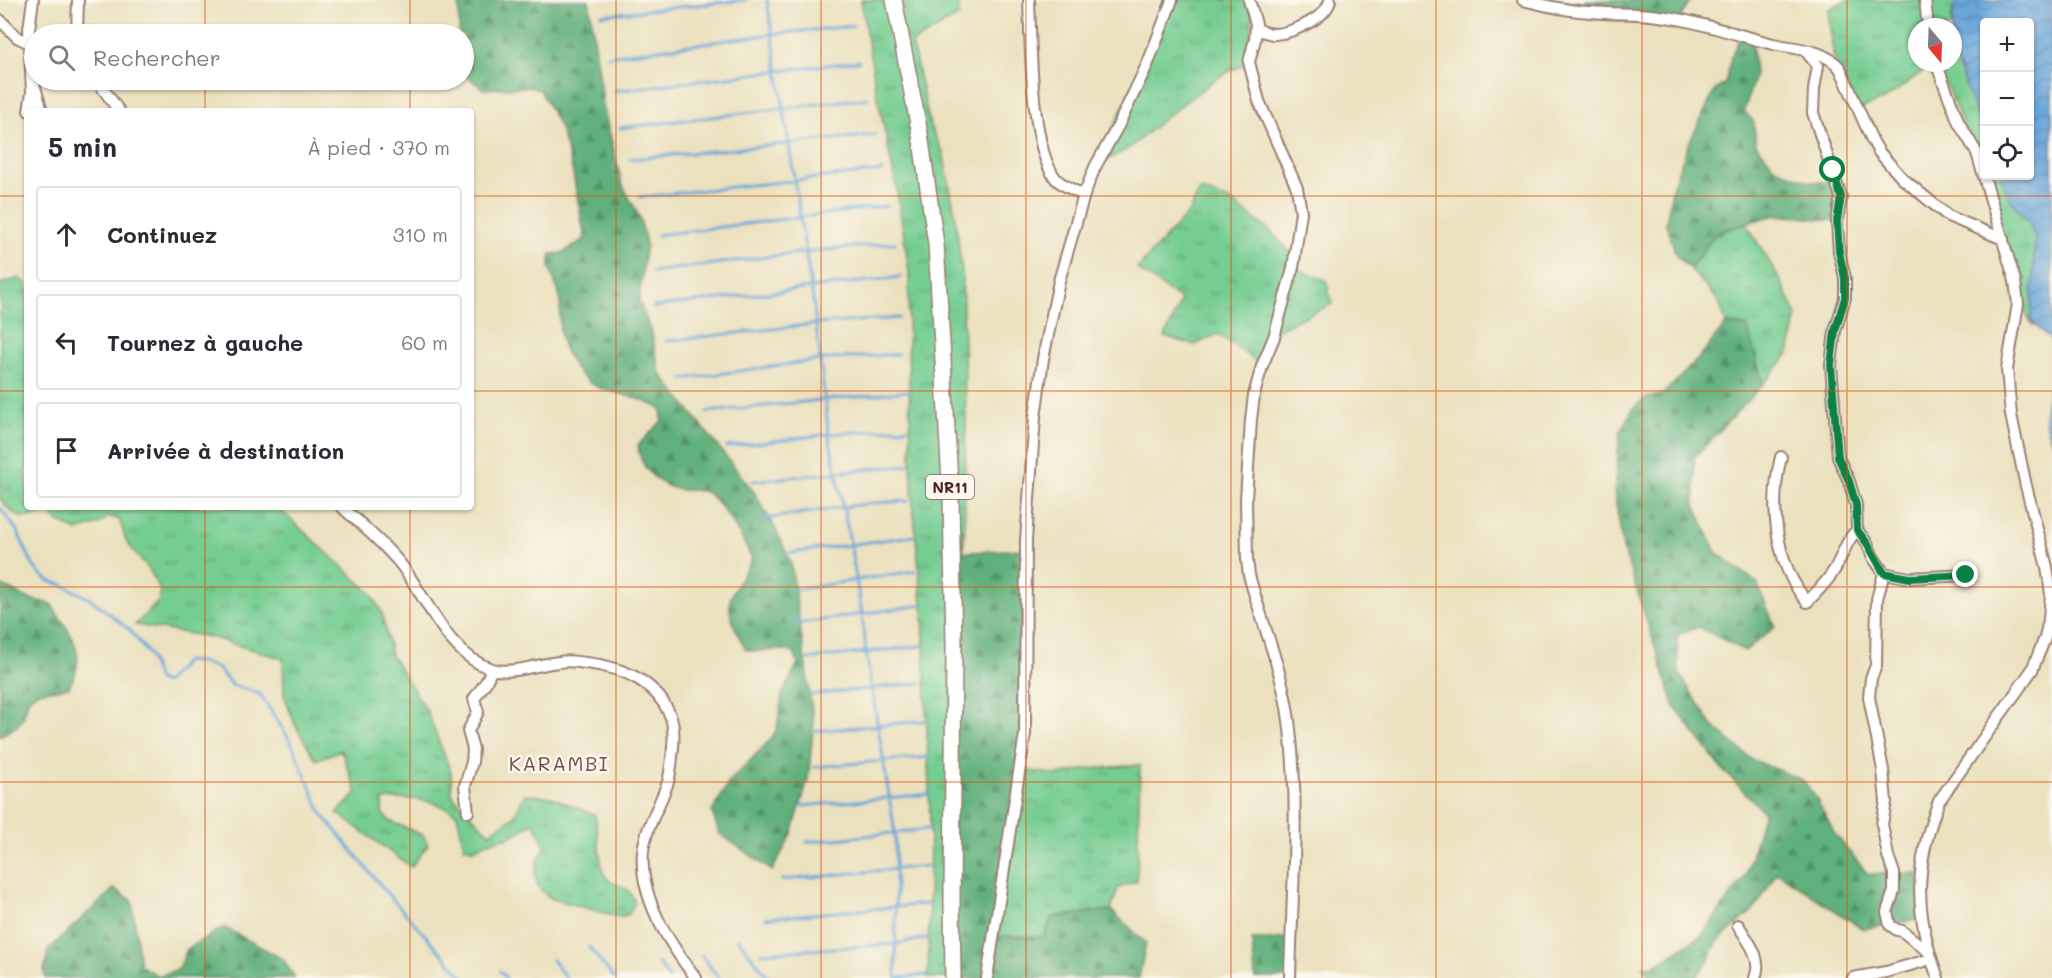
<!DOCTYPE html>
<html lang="fr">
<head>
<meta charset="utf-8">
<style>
	:root { --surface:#fff; --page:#f2f2f3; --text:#2b2b33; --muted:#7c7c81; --line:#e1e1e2 }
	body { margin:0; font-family:Mali,sans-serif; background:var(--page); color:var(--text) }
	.controls { position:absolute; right:18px; top:18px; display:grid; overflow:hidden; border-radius:6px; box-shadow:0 2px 4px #0004 }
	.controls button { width:54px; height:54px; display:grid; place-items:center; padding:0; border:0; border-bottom:2px solid var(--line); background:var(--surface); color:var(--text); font:30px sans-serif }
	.compass { position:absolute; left:1908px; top:18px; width:54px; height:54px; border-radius:50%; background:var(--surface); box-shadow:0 2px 4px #0004; rotate:161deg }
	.stop { position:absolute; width:18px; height:18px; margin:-14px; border:4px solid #0b8043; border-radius:50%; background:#fff }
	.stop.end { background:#0b8043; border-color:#fff; box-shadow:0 2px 6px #0008 }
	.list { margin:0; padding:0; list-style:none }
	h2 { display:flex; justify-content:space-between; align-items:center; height:78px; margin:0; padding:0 24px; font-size:26px }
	h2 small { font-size:20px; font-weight:400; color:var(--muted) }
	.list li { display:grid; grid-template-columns:39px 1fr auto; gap:18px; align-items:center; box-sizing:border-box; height:96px; margin:0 12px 12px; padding:0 12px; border:2px solid var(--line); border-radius:6px }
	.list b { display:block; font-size:22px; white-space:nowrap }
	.list em { font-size:20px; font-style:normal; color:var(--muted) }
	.icon { flex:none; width:33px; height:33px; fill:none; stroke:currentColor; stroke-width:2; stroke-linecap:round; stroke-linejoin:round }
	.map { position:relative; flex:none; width:2052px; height:978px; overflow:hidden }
	.search { position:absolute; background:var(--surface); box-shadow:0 2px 4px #0004; left:24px; top:24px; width:450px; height:66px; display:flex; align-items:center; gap:15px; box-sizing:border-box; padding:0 21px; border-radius:33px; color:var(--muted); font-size:22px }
	.panel { position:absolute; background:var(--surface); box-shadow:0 2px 4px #0004; left:24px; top:108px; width:450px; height:402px; border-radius:6px }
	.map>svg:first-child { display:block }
	.grass { fill:url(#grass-tufts); stroke:#60765e; stroke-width:1.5 }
	.forest { fill:url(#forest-firs); stroke:#556854; stroke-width:1.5 }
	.water { fill:url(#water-waves); stroke:#586282; stroke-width:1.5 }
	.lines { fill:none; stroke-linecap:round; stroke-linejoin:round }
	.stream { stroke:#67a5d9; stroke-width:3 }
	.minor-casing { stroke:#9a8074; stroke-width:14 }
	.highway-casing { stroke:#9a8074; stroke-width:18 }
	.minor { stroke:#fff; stroke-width:10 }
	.highway { stroke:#fff; stroke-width:15 }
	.route { stroke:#0b8043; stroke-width:8 }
	.grid { fill:none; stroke:#d8530f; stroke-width:1.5; stroke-opacity:0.55 }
	.labels { text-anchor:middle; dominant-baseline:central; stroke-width:5; stroke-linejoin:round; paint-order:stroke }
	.shield { fill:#fbf7ec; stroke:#7f6065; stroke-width:1.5 }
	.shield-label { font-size:15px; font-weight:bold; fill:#4a1f2b }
	.quarter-label { font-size:20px; letter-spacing:1.5px; fill:#764b4a; stroke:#fbf7ec }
</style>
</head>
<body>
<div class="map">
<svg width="2052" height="978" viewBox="0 0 2052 978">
	<defs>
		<pattern id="grass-tufts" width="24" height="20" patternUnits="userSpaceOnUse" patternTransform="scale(1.5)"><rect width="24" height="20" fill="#76cd92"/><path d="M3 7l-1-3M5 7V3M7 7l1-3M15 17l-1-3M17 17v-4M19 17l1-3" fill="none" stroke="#63a677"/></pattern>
		<pattern id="forest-firs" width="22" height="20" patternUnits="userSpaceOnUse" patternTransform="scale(1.5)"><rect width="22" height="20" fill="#60b07c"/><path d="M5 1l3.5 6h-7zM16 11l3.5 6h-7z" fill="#518f66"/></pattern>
		<pattern id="water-waves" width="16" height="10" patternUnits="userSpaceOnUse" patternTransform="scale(1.5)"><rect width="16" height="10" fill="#67a5d9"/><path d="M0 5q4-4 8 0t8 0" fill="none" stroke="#5786b0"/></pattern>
	</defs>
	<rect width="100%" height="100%" fill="#fbf7ec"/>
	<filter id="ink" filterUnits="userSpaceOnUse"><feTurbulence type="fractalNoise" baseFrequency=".0167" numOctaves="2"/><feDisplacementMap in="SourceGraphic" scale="12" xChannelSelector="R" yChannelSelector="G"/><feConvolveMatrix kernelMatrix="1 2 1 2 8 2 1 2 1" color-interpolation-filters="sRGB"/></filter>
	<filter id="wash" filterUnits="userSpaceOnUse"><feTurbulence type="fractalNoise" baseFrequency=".008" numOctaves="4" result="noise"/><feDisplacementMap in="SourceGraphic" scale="24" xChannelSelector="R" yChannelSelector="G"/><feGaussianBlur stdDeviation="1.35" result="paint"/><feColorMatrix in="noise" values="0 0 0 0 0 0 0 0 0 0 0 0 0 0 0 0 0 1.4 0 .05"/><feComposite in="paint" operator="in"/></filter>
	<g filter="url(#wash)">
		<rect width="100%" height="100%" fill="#ebe1be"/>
		<path class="grass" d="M 861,0 L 958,0 L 959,16 L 912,43 L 930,126 L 943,152 L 954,208 L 962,270 L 966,420 L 964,552 L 952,553 L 953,978 L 928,978 L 930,820 L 923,615 L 912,492 L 908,345 L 909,271 L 896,185 L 876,90 Z
			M 1172,0 L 1249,0 L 1253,10 L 1249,62 L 1217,78 L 1166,117 L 1131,147 L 1095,167 Z
			M 1846,0 L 1956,0 L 1951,17 L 1952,27 L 1917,27 L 1917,63 L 1934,63 L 1884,100 L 1858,109 L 1834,61 L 1828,10 Z
			M 1953,36 L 1956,61 L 1984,132 L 1984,176 L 2001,176 L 2010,199 L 2031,226 L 2035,238 L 2031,317 L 2034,326 L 2018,304 L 1978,158 L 1936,63 L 1953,63 Z
			M 1200,190 L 1229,200 L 1268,229 L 1295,257 L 1293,268 L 1326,280 L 1332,304 L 1276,330 L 1262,366 L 1218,334 L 1195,345 L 1165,337 L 1181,300 L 1137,269 L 1189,212 Z
			M 1746,223 L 1780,280 L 1797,315 L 1789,354 L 1763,384 L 1747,326 L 1726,324 L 1719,302 L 1690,269 L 1715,234 Z
			M 19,278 L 27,284 L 27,507 L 277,507 L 371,593 L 382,613 L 391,655 L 427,711 L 451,772 L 452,795 L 489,833 L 514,816 L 525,794 L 552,797 L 595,815 C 597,826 600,868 605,876 C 614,890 626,879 635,902 L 629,914 L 619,917 L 553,899 C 530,887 532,867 545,848 L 539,831 L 533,823 C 525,827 519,833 511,836 C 498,841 486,840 474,850 L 464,847 L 457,814 C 434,799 410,797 383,800 L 382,813 L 390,821 L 423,835 L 428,845 L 411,867 L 337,813 L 357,793 L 341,750 L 316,760 L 296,727 L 284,695 L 283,659 L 210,637 L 135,625 L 158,602 L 161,592 L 149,569 L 127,543 L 119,519 L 108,517 L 99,524 L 77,531 L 56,520 L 48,512 C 22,520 18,521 0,499 L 0,284 Z
			M 1140,765 L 1137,881 L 1118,888 L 1111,910 L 1052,917 L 1044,937 L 994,936 L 1021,769 L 1057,775 L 1087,769 Z"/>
		<path class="forest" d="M 459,0 L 589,0 L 604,110 L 622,184 L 640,218 L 646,243 L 639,300 L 652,335 L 660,373 L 754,492 L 775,528 L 791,563 L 814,723 L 808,780 L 792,834 L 772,871 L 719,833 L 712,812 L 729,782 L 772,738 L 777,728 L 782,695 L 798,663 L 794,653 C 777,646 764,654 746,650 C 739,637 725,612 731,597 C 736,584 746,571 752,559 C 745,543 721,499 705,492 C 698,489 689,491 682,490 C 659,487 639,468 638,445 L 662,421 L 661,410 C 645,399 628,396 609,391 C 582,385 563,358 560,331 C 559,320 561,309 560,298 C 557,281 546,273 551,254 L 562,253 L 585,239 L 572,168 L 560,128 L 540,90 L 529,87 L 483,89 L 465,75 L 464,34 L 459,34 Z
			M 1585,0 L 1691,0 L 1675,27 L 1592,17 Z
			M 1739,38 L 1752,40 L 1755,75 L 1744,111 L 1754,122 L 1756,144 L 1775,168 L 1810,182 L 1837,182 L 1837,221 L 1776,215 L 1746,223 L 1715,234 L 1690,269 L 1676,255 L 1666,224 L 1672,188 L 1688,145 L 1715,90 L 1725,84 L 1731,57 Z
			M 1726,324 L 1747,326 L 1763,384 L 1694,458 L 1695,505 L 1716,552 L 1757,583 L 1775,627 L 1745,651 L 1699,627 L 1677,635 L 1679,673 L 1712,725 L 1751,759 L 1803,780 L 1816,798 L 1835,834 L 1868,874 L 1919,873 L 1922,919 L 1863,929 L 1777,872 L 1755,909 L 1718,941 L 1707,963 L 1696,978 L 1651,978 L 1641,966 L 1655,965 L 1702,935 L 1746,875 L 1764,812 L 1723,770 L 1675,708 L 1623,548 L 1614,492 L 1620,433 L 1633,409 L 1645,398 L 1663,394 L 1699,358 Z
			M 1026,549 L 1025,734 L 994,936 L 1044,937 L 1052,917 L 1111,910 L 1146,943 L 1139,978 L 953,978 L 952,553 Z
			M 0,585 L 30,599 L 51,604 C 69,632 90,653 69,687 L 37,692 L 29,698 L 23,719 L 16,727 L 0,736 Z
			M 114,889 L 132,900 L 140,965 L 158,976 L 179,969 L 187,949 L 224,927 L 283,959 L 295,978 L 45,978 L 44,971 L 49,949 Z
			M 1291,938 L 1290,978 L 1255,978 L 1252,940 Z"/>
		<path class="water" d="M 1956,0 L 2052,0 L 2052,343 C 2047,331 2035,331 2031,317 L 2035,238 L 2031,226 L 2010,199 L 2001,176 L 2030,176 L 2030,22 L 1984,22 L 1984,132 C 1968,89 1942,46 1956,0 Z
			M 2052,379 L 2052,441 C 2040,423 2046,399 2052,379 Z"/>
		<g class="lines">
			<path class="stream" d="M 767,0 L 814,307 L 829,436 L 847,526 L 862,614 L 866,652 L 895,833 L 896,978
				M 601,15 L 746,0
				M 608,56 L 773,34 L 853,26
				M 614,91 L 859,61
				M 620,128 L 868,98
				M 630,159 L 875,135
				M 640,197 L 882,171
				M 657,235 L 887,206
				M 652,272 L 805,252 L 895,243
				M 653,307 L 901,277
				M 666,341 L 816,324 L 899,318
				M 682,379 L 819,360 L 898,354
				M 707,412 L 909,391
				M 727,447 L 829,434 L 907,428
				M 753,481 L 908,465
				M 0,508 L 16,529 L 33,565 L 39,573 L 49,581 L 63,585 L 92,600 L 130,630 L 149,655 L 158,680 L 165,683 L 186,661 L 202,662 L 218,669 L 232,685 L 260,694 L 291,742 L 322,814 L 386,892 L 464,978
				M 764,519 L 872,503 L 908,501
				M 790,553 L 913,536
				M 793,590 L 915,571
				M 795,624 L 922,605
				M 808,659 L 922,646
				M 811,695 L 921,683
				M 816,731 L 924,721
				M 815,767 L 929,757
				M 802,806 L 930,794
				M 807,842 L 929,829
				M 782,880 L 926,866
				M 766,918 L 928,904
				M 738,939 L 769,978
				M 589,947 L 614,978
				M 762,953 L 896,944 L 928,938
				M 701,955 L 719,978
				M 552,960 L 566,978
				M 658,963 L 669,978
				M 500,971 L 506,978
				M 898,978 L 926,975"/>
		</g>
	</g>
	<g filter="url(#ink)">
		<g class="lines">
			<defs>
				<path id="minor" d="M 1029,0 C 1031,42 1030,148 1056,179 C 1063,186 1075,191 1084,195
					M 1249,0 L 1256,24 L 1255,39 L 1249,62 L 1259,101 L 1297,188 L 1301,212 L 1293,268 L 1274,337 L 1262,366 L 1254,395 L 1251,420 L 1246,499 L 1247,560 L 1249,575 C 1262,624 1283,671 1289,721 C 1300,806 1292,893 1290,978
					M 1523,0 C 1546,6 1568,11 1591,12 C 1611,14 1631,13 1651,15 C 1692,19 1733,34 1773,44 C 1796,49 1824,49 1840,68 L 1872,140 L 1879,152 L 1902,178 L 1948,216 L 2003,239
					M 1925,0 L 1928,27
					M 0,20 L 17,37 L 29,43
					M 1256,29 C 1262,31 1269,34 1275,34 C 1292,33 1327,18 1330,0
					M 77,34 L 78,0
					M 1805,50 L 1818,66 L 1814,89 L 1813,113 L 1841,197 L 1837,221 L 1839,252 L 1845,278 L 1845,298 L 1835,331 L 1831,365 L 1838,457 L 1849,481 L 1856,505 L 1857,530 L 1867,543 L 1873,557 L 1884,573 L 1910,578 L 1967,575
					M 1936,63 L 1959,123 L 1977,153 L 2015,281 L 2018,304 L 2007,369 L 2011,415 L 2026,486 L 2047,567 L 2051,594 L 2049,619 L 2045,638 L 2032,670 L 1939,801 C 1914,866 1914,913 1938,978
					M 97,80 L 119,111
					M 34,84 L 42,111
					M 29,111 L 32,92 L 29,29 L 33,0
					M 1781,457 C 1769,505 1775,563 1807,602 C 1816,593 1826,583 1833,572 C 1842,559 1845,541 1857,530
					M 342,507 C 361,524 381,541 398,561 C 426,594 446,655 492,669 C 514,675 537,664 559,662 C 568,660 577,662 586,663 C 621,667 655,680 670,715 C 674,725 674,736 673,747 C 672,759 671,771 668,782 C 660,805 646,827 643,851 C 639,898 669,943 696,978
					M 1884,573 L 1877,599 L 1876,666 L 1871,678 L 1869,697 L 1883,770 L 1886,802 L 1882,824 L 1888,856 L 1894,873 L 1894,891 L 1887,912 L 1890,925 L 1897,930 L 1902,931 L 1929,952
					M 468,812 L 465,786 L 472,762 L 473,749 L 468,731 L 478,712 L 474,699 L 486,682 L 492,669
					M 1738,925 C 1748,941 1763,958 1755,978
					M 987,978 L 1025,734 L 1026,540 L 1035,417 L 1043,359 L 1059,281 L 1084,195 L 1095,167 L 1118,126 L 1148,63 L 1172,0
					M 1853,978 L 1886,972 L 1931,959"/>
				<path id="highway" d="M 894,0 L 920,134 L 936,244 L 943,360 L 951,500 L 954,645 L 952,900 L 953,978"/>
			</defs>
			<use href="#minor" class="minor-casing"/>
			<use href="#highway" class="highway-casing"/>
			<use href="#minor" class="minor"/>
			<use href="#highway" class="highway"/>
		</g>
	</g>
	<g class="lines" filter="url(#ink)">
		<path class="route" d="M 1833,170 L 1841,197 L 1837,221 L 1839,252 L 1845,278 L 1845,298 L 1835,331 L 1831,365 L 1838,457 L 1849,481 L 1856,505 L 1857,530 L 1867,543 L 1884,573 L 1910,578 L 1966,575"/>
	</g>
	<path class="grid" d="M 205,0 L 205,34M 410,0 L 410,34M 616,0 L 616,978M 821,0 L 821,978M 1026,0 L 1026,978M 1231,0 L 1231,978M 1436,0 L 1436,978M 1642,0 L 1642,978M 1847,0 L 1847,978M 205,80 L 205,111M 410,80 L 410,111M 0,196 L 27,196M 471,196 L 2052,196M 0,391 L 27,391M 471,391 L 2052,391M 205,507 L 205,978M 410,507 L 410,978M 0,587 L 2052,587M 0,782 L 2052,782"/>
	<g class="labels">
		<rect class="shield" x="926" y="475" width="48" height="24" rx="4.5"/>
		<g class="shield-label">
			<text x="950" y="487">NR11</text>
		</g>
		<g class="quarter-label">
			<text x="559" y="763">KARAMBI</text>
		</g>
	</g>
</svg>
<div class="controls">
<button>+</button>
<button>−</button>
<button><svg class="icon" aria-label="locate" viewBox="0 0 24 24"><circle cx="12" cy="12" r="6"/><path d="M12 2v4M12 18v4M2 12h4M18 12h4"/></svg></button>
</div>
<svg class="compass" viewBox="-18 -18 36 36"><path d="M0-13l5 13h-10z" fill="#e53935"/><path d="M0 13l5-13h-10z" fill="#7c7c81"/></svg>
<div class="stop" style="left:1833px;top:170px"></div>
<div class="stop end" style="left:1966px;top:575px"></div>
<div class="search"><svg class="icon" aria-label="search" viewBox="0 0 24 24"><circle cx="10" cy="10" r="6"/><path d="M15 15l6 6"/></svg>Rechercher</div>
<section class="panel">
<h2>5 min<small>À pied · 370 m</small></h2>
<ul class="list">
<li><svg class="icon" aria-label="ahead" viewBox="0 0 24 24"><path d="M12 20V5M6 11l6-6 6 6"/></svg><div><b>Continuez</b></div><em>310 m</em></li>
<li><svg class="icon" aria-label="left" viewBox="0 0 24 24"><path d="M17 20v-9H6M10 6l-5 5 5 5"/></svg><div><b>Tournez à gauche</b></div><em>60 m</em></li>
<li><svg class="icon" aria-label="arrive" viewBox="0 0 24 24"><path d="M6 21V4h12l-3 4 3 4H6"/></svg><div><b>Arrivée à destination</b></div></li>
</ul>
</section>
</div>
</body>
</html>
